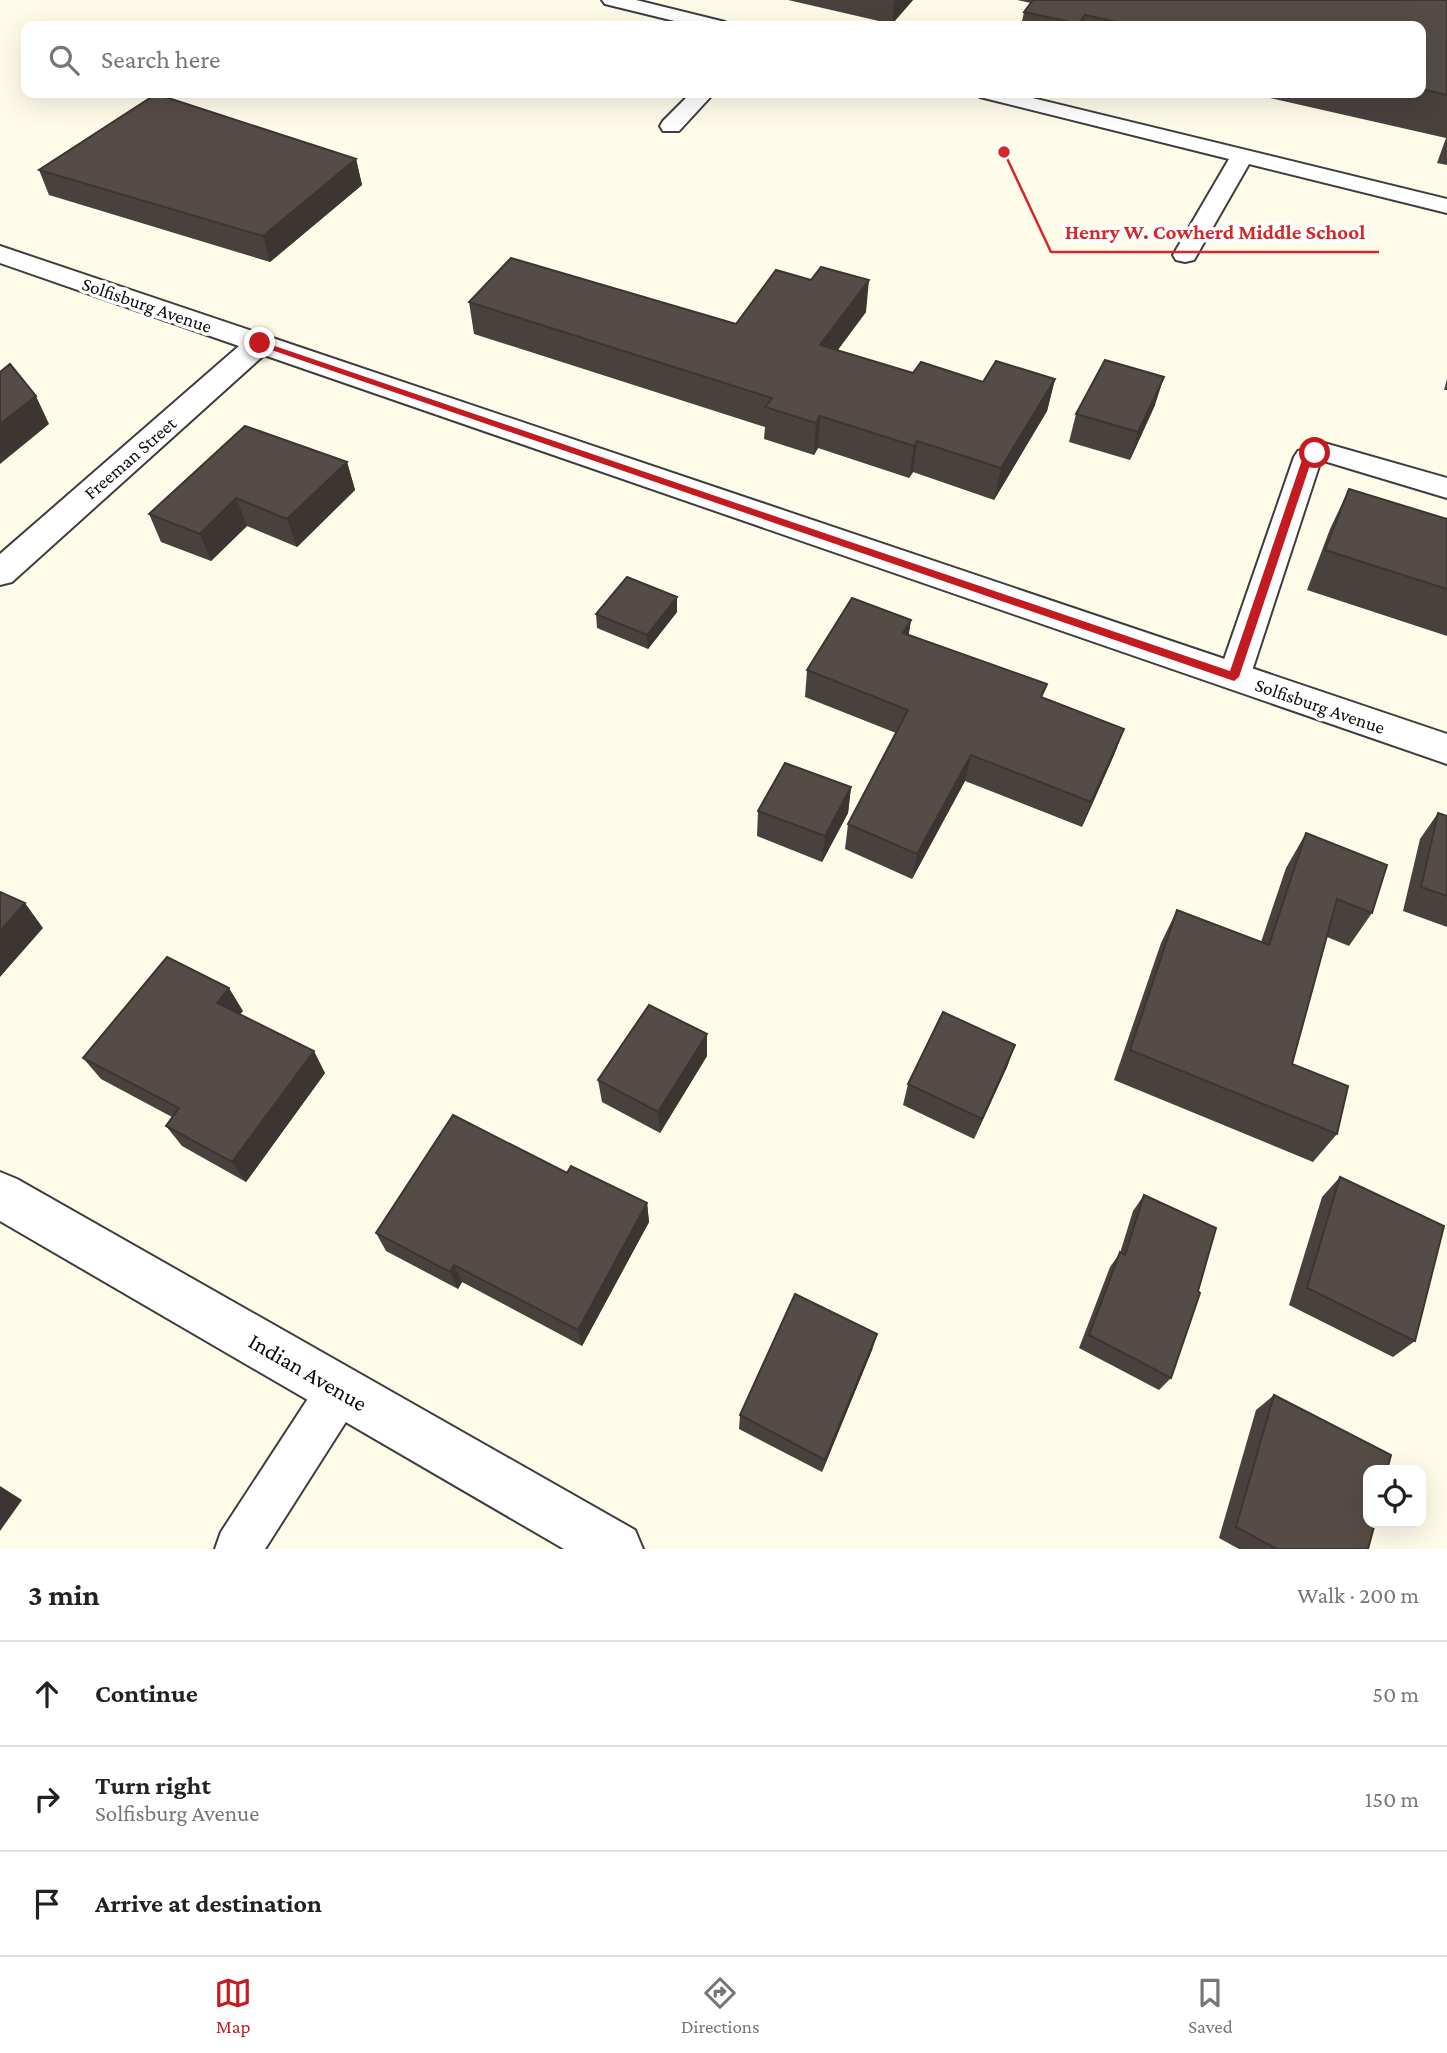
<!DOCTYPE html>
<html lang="en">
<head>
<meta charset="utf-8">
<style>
	:root { --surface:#fff; --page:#f6f6f6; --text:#222; --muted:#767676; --line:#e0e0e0; --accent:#c41b21 }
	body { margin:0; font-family:"Crimson Pro",serif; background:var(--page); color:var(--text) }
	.controls { position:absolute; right:21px; bottom:21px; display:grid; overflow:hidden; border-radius:14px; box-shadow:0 7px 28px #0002 }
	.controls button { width:63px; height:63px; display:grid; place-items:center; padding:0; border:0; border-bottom:2px solid var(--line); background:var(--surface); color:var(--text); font:35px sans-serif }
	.stop { position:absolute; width:21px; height:21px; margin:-16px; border:5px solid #c41b21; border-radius:50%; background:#fff }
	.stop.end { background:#c41b21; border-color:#fff; box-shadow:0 2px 7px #0008 }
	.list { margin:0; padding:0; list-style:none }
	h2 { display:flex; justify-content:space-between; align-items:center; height:91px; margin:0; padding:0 28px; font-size:30px }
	h2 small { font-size:23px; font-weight:400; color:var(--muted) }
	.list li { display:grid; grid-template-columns:46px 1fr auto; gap:21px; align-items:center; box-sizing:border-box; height:105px; padding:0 28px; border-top:2px solid var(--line) }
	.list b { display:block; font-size:26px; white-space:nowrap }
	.list p { margin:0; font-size:23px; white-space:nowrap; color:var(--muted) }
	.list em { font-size:23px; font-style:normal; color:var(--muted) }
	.icon { flex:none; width:38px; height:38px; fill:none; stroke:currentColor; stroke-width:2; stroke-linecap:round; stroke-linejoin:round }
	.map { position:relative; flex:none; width:1447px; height:1549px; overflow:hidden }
	.search { position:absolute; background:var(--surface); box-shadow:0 7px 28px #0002; left:21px; right:21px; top:21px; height:77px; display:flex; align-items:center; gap:18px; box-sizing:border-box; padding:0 24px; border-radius:14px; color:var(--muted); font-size:26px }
	.sheet { height:406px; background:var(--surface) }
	nav { display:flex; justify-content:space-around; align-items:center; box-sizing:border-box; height:98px; border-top:2px solid var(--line); background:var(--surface); font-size:19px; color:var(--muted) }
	nav a { display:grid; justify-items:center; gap:4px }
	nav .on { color:var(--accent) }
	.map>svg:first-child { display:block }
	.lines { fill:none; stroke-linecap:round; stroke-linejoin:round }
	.lane-casing { stroke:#3e3e3e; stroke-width:4 }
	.street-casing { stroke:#3e3e3e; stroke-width:4 }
	.lane { fill:#fff; fill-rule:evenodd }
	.street { fill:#fff; fill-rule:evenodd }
	.wall { fill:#49413d }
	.shaded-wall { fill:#3c3532 }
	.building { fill:#554c47; stroke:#3c3532; stroke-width:2 }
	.route { fill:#c41b21 }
	.labels { text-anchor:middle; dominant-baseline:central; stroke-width:7; stroke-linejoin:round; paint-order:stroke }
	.street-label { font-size:19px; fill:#0b0b0b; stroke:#fff }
	.near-street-label { font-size:23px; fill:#0b0b0b; stroke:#fff }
	.leader { fill:none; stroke:#d62828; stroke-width:2.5 }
	.callout-dot { fill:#d62828; stroke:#fff; stroke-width:2.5 }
	.callout-label { font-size:21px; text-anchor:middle; font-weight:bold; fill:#d62828; stroke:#fff; stroke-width:7; stroke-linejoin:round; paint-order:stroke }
</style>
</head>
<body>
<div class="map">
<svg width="1447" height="1549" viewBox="0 0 1447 1549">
	<rect width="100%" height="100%" fill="#fffbe9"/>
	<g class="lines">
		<defs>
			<path id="lane" d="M 602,0 L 636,0 L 725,22 L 728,26 L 695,26 L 605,4 Z
				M 691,93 L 714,93 L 679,131 L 663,131 L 660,126 L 663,121 Z
				M 976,93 L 1012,93 L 1447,199 L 1447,213 L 1249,164 L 1194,260 L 1185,262 L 1176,260 L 1173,255 L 1229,159 L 980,97 Z
				M 1324,443 L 1447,478 L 1447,498 L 1324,461 L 1320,463 L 1250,677 L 1245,685 L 1234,689 L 1223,685 L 1218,677 L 1294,457 L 1298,451 Z
				M 340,1368 L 356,1374 L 362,1390 L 356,1406 L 265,1549 L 215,1549 L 221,1532 L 324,1374 Z"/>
			<path id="street" d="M 0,246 L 1447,734 L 1447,764 L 264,355 L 12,582 L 0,585 L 0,554 L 239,346 L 0,263 Z
				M 0,1172 L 17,1179 L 635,1530 L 643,1549 L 564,1549 L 0,1221 Z"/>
		</defs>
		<use href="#lane" class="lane-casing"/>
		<use href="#street" class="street-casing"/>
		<use href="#lane" class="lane"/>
		<use href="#street" class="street"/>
	</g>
	<path class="wall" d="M 788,0 L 913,0 L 892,24 Z
		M 1017,0 L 1447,0 L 1447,165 L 1437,163 L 1446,138 L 1248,93 L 1421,93 L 1421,26 L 1021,26 L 1024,12 L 1031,3 Z
		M 356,159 L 362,185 L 270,262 L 49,195 L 39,170 Z
		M 469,302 L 736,324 L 866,312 L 837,350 L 913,373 L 983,382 L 1055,379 L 1047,411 L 994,500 L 913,472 L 909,478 L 818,448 L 814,455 L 764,439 L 765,427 L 474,334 Z
		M 1447,379 L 1447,390 L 1444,390 Z
		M 1155,405 L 1130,460 L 1069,442 L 1076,414 Z
		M 347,462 L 355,490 L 297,547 L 247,526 L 211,561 L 161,542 L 149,514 Z
		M 1349,489 L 1446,519 L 1447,517 L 1447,636 L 1307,590 L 1330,529 Z
		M 677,597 L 677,612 L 648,649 L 597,628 L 596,614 Z
		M 911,620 L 908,635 L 1043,698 L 1124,729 L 1114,755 L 1082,827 L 965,781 L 912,879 L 845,849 L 848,824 L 896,733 L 805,697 L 807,670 Z
		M 851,787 L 848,813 L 822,862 L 757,836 L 758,811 Z
		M 1438,813 L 1447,816 L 1447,927 L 1403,911 L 1420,839 Z
		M 1306,833 L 1372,913 L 1349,946 L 1327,937 L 1292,1064 L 1337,1134 L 1313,1162 L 1114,1080 L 1161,943 L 1177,910 L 1261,942 L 1286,868 Z
		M 243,1011 L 239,1015 L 325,1073 L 246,1182 L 182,1146 L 166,1126 L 172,1117 L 101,1079 L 83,1058 Z
		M 1015,1045 L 1007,1067 L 974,1139 L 903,1105 L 908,1084 Z
		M 707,1056 L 660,1133 L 602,1102 L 598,1080 Z
		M 567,1173 L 647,1203 L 649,1222 L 582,1346 L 462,1282 L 458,1289 L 386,1251 L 376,1233 Z
		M 1340,1177 L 1415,1341 L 1393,1357 L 1289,1305 L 1322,1197 Z
		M 1144,1195 L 1171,1378 L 1159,1390 L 1079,1348 L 1110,1267 L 1120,1253 L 1133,1211 Z
		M 877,1334 L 872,1350 L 822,1472 L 739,1429 L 740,1415 Z
		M 1274,1395 L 1368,1549 L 1239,1549 L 1219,1538 L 1256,1410 Z"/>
	<path class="shaded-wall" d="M 894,0 L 913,0 L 892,24 Z
		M 1085,15 L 1082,26 L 1078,26 L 1079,24 Z
		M 356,159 L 362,185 L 270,262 L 263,236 Z
		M 869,280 L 866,312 L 818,377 L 820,345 Z
		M 1164,377 L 1155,405 L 1130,460 L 1138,432 Z
		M 1055,379 L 1047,411 L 994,500 L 1001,468 Z
		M 36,396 L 49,424 L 0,464 L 0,424 Z
		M 820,416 L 818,448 L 814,455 L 816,423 Z
		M 917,441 L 913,472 L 909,478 L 914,446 Z
		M 347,462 L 355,490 L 297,547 L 287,519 Z
		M 236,498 L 247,526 L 211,561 L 200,534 Z
		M 677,597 L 677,612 L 648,649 L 647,635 Z
		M 911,620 L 907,647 L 903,633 Z
		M 1124,729 L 1114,755 L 1082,827 L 1091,802 Z
		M 971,755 L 965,781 L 912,879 L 917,854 Z
		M 851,787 L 848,813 L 822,862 L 825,836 Z
		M 25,903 L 43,928 L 0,977 L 0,931 Z
		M 229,988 L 243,1011 L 230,1026 L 217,1003 Z
		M 707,1034 L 707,1056 L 660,1133 L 658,1112 Z
		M 1015,1045 L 1007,1067 L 974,1139 L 982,1119 Z
		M 314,1051 L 325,1073 L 246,1182 L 232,1162 Z
		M 647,1203 L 649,1222 L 582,1346 L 578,1330 Z
		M 454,1265 L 462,1282 L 458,1289 L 450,1272 Z
		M 877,1334 L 872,1350 L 822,1472 L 825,1460 Z
		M 0,1486 L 22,1500 L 0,1531 Z"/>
	<path class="building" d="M 1033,0 L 1447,0 L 1447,95 L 1421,89 L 1421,26 L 1134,26 L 1085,15 L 1079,24 L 1024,12 Z
		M 156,94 L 356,159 L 263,236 L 39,170 Z
		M 511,258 L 736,324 L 776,270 L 811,280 L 821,267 L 869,280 L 820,345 L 913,373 L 921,362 L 983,382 L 996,361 L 1055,379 L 1001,468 L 917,441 L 914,446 L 820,416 L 816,423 L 765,407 L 772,398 L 469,302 Z
		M 1105,360 L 1164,377 L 1138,432 L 1076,414 Z
		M 10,364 L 36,396 L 0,424 L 0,372 Z
		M 245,426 L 347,462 L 287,519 L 236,498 L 200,534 L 149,514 Z
		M 1349,489 L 1447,519 L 1447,589 L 1325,550 Z
		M 627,577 L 677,597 L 647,635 L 596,614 Z
		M 852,598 L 911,620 L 903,633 L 1047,684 L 1041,697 L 1124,729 L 1091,802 L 971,755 L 917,854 L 848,824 L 908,710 L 807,670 Z
		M 785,763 L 851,787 L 825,836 L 758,811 Z
		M 1438,813 L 1447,816 L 1447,896 L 1421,887 Z
		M 1306,833 L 1387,865 L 1372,913 L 1337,899 L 1292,1064 L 1348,1086 L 1337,1134 L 1130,1050 L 1177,910 L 1269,945 Z
		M 0,892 L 25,903 L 0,931 Z
		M 167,957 L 229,988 L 217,1003 L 314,1051 L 232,1162 L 166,1126 L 179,1108 L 83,1058 Z
		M 649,1005 L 707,1034 L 658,1112 L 598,1080 Z
		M 943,1012 L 1015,1045 L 982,1119 L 908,1084 Z
		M 453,1115 L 567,1173 L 571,1166 L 647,1203 L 578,1330 L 454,1265 L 450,1272 L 376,1233 Z
		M 1340,1177 L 1444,1226 L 1415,1341 L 1307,1288 Z
		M 1144,1195 L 1216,1228 L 1198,1291 L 1200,1293 L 1171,1378 L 1089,1335 L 1120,1252 L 1125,1255 Z
		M 795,1294 L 877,1334 L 825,1460 L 740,1415 Z
		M 1274,1395 L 1391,1455 L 1387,1470 L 1368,1470 L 1368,1523 L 1375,1523 L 1368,1549 L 1277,1549 L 1236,1527 Z"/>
	<path class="route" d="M 260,341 L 1230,671 L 1303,457 L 1312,451 L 1320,453 L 1312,459 L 1239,677 L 1234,681 L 257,345 L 257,341 Z"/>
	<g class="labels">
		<g class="street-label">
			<text transform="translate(147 305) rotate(19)">Solfisburg Avenue</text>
			<text transform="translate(130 458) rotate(-41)">Freeman Street</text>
			<text transform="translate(1320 706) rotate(19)">Solfisburg Avenue</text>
		</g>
		<g class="near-street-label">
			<text transform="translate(308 1372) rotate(30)">Indian Avenue</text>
		</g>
	</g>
	<path class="leader" d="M1004 152L1051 252H1379"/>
	<circle class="callout-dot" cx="1004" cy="152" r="7"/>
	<g class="callout-label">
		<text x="1215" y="239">Henry W. Cowherd Middle School</text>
	</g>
</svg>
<div class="controls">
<button><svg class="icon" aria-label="locate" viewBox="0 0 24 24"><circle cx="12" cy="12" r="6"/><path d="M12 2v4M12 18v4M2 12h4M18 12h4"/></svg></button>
</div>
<div class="stop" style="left:1315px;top:453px"></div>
<div class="stop end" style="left:260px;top:343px"></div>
<div class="search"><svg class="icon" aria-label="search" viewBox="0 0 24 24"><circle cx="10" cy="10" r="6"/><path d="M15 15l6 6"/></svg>Search here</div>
</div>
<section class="sheet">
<h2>3 min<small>Walk · 200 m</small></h2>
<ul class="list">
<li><svg class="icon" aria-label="ahead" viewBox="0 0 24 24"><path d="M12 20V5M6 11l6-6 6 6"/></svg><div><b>Continue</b></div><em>50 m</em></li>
<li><svg class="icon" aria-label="right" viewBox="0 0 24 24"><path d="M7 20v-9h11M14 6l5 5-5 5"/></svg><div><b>Turn right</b><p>Solfisburg Avenue</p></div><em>150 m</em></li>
<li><svg class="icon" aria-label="arrive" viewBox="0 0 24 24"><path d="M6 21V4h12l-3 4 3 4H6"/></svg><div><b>Arrive at destination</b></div></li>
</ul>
</section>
<nav>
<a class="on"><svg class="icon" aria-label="map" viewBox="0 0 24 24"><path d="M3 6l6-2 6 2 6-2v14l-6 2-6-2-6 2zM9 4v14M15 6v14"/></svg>Map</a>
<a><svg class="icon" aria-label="directions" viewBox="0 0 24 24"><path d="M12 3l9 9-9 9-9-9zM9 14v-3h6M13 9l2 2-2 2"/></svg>Directions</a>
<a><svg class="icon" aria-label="saved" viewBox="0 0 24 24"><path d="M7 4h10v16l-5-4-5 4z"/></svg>Saved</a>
</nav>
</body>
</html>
